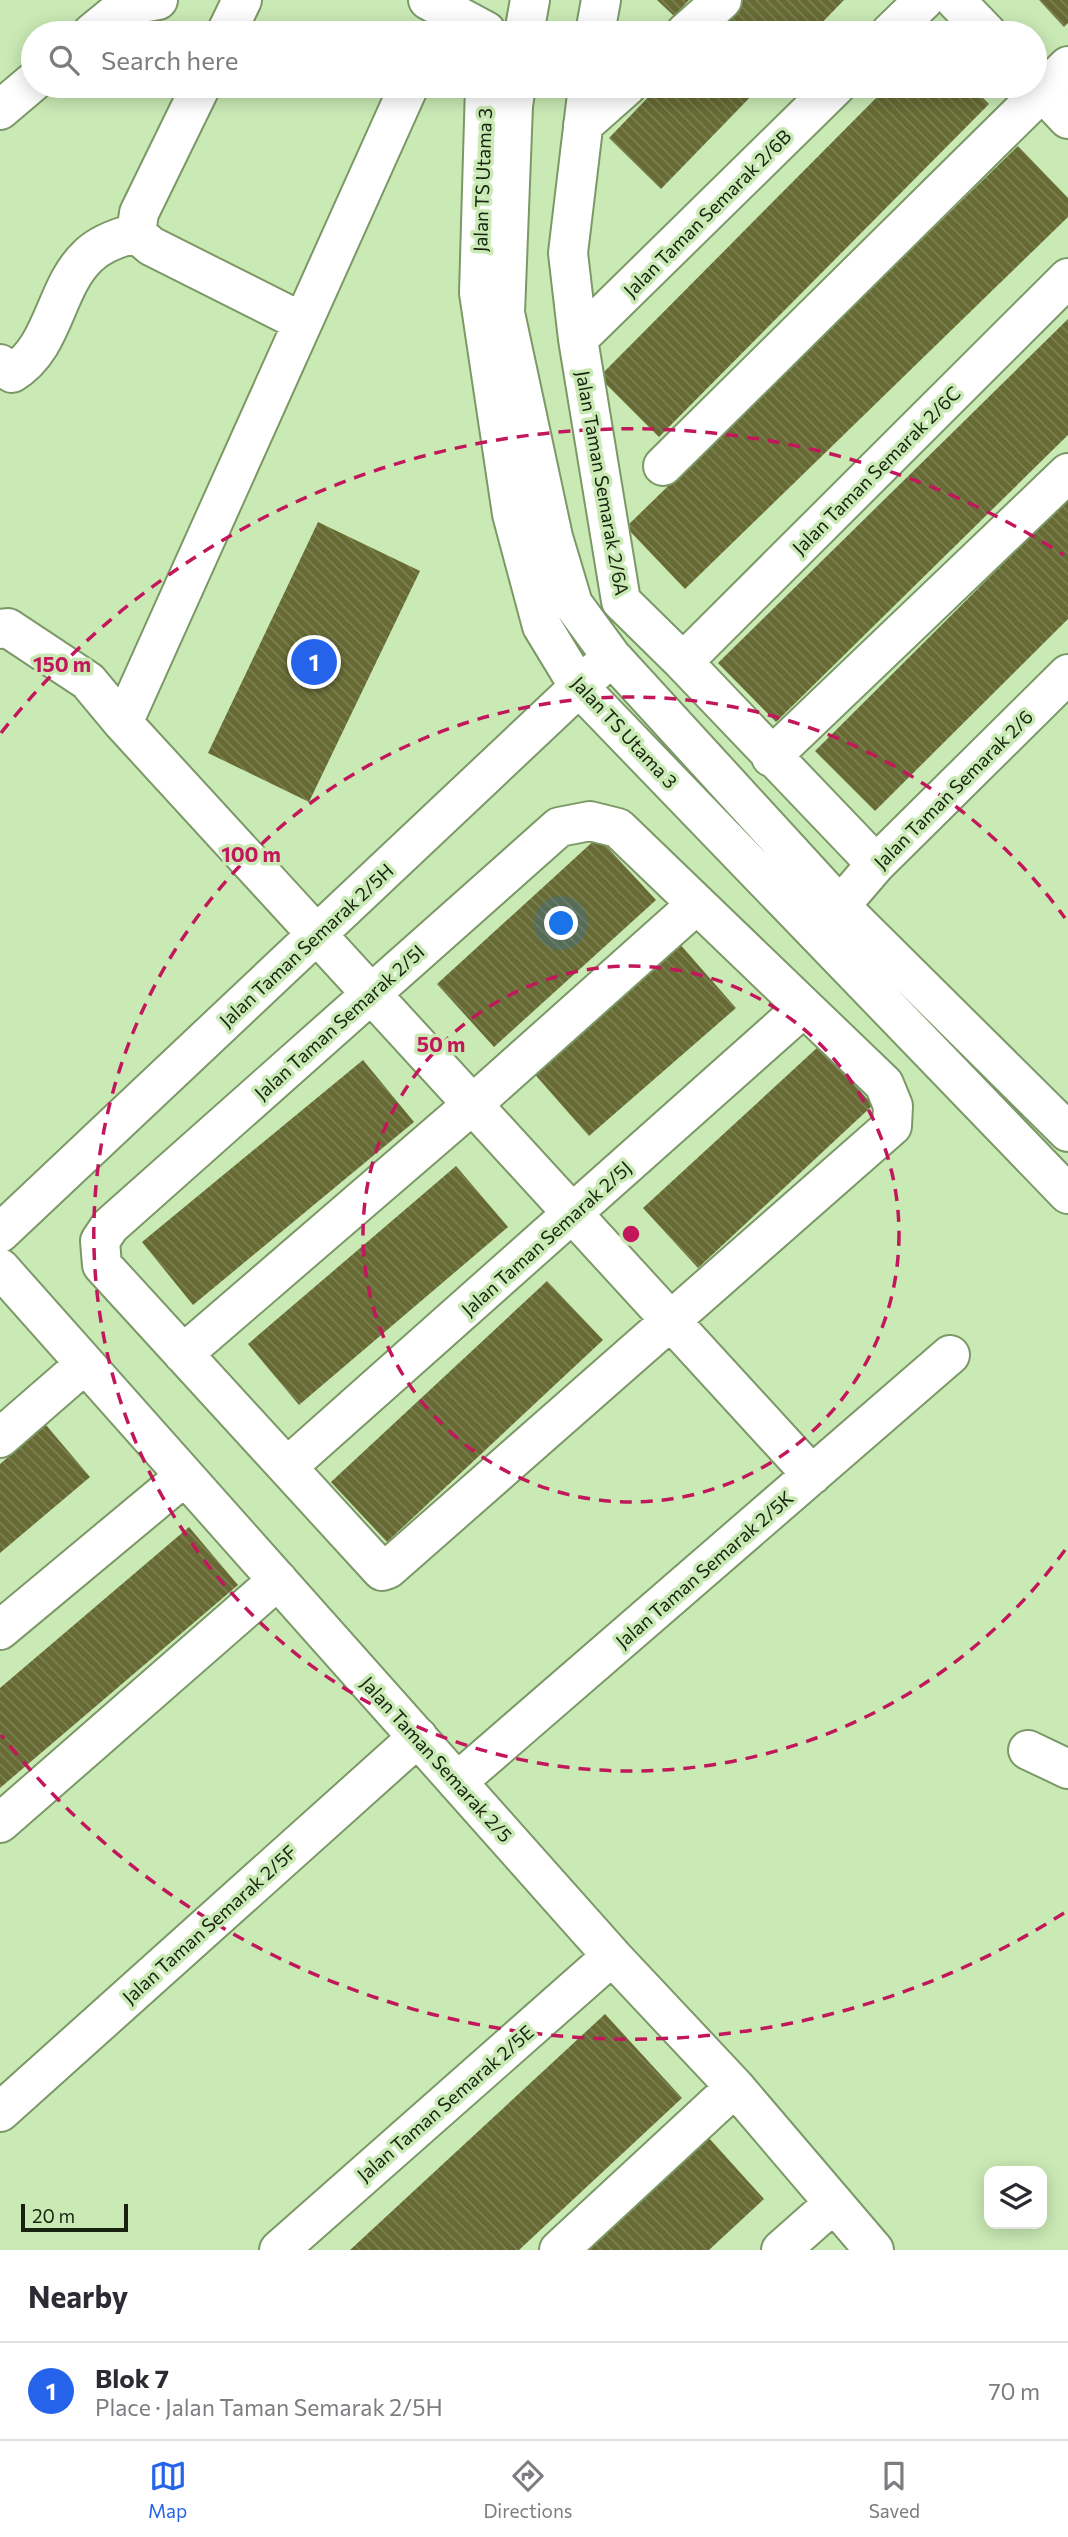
<!DOCTYPE html>
<html lang="en">
<head>
<meta charset="utf-8">
<style>
	:root { --surface:#fff; --page:#f7f7f7; --text:#2b2b33; --muted:#7c7c81; --line:#e1e1e2; --accent:#2563eb }
	body { margin:0; font-family:Commissioner,sans-serif; background:var(--page); color:var(--text) }
	.controls { position:absolute; right:21px; bottom:21px; display:grid; overflow:hidden; border-radius:14px; box-shadow:0 4px 18px #0003 }
	.controls button { width:63px; height:63px; display:grid; place-items:center; padding:0; border:0; border-bottom:2px solid var(--line); background:var(--surface); color:var(--text); font:35px sans-serif }
	.scale { position:absolute; left:21px; bottom:18px; width:107px; box-sizing:border-box; padding-left:7px; border:4px solid #18230f; border-top:0; font-size:19px; line-height:24px; white-space:nowrap; color:#18230f; -webkit-text-stroke:5px #caeab5; paint-order:stroke }
	.you { position:absolute; left:562px; top:924px; width:24px; height:24px; margin:-18px; border:5px solid #fff; border-radius:50%; background:#1a73e8; box-shadow:0 0 0 10px #1a73e833 }
	.badge { display:grid; place-items:center; width:46px; height:46px; border-radius:50%; background:var(--accent); color:#fff; font-size:23px; font-weight:700 }
	.pin { position:absolute; translate:-50% -50%; border:4px solid #fff; box-shadow:0 2px 7px #0006 }
	.list { margin:0; padding:0; list-style:none }
	h2 { display:flex; justify-content:space-between; align-items:center; height:91px; margin:0; padding:0 28px; font-size:30px }
	h2 small { font-size:23px; font-weight:400; color:var(--muted) }
	.list li { display:grid; grid-template-columns:46px 1fr auto; gap:21px; align-items:center; box-sizing:border-box; height:98px; padding:0 28px; border-top:2px solid var(--line) }
	.list b { display:block; font-size:26px; white-space:nowrap }
	.list p { margin:0; font-size:23px; white-space:nowrap; color:var(--muted) }
	.list em { font-size:23px; font-style:normal; color:var(--muted) }
	.icon { flex:none; width:38px; height:38px; fill:none; stroke:currentColor; stroke-width:2; stroke-linecap:round; stroke-linejoin:round }
	.map { position:relative; flex:none; width:1068px; height:2250px; overflow:hidden }
	.search { position:absolute; background:var(--surface); box-shadow:0 4px 18px #0003; left:21px; right:21px; top:21px; height:77px; display:flex; align-items:center; gap:18px; box-sizing:border-box; padding:0 24px; border-radius:38px; color:var(--muted); font-size:26px }
	.sheet { height:189px; background:var(--surface) }
	nav { display:flex; justify-content:space-around; align-items:center; box-sizing:border-box; height:98px; border-top:2px solid var(--line); background:var(--surface); font-size:19px; color:var(--muted) }
	nav a { display:grid; justify-items:center; gap:4px }
	nav .on { color:var(--accent) }
	.map>svg:first-child { display:block }
	.building { fill:url(#building-back-hatch) }
	.lines { fill:none; stroke-linecap:round; stroke-linejoin:round }
	.minor-casing { stroke:#7b9866; stroke-width:42 }
	.minor { stroke:#fff; stroke-width:38 }
	.ring { fill:none; stroke:#c2185b; stroke-width:3.5; stroke-dasharray:12 9 }
	.labels { text-anchor:middle; dominant-baseline:central; stroke-width:7; stroke-linejoin:round; paint-order:stroke }
	.street-label { font-size:19px; fill:#18230f; stroke:#caeab5 }
	.centre { fill:#c2185b; stroke:#caeab5; stroke-width:3.5 }
	.ring-label { font-size:21px; text-anchor:middle; font-weight:bold; fill:#c2185b; stroke:#caeab5; stroke-width:7; stroke-linejoin:round; paint-order:stroke }
</style>
</head>
<body>
<div class="map">
<svg width="1068" height="2250" viewBox="0 0 1068 2250">
	<defs>
		<pattern id="building-back-hatch" width="6" height="6" patternUnits="userSpaceOnUse" patternTransform="scale(1.75)"><rect width="6" height="6" fill="#676b33"/><path d="M-1 5l2 2M0 0l6 6M5-1l2 2" fill="none" stroke="#7c8054"/></pattern>
	</defs>
	<rect width="100%" height="100%" fill="#caeab5"/>
	<path class="building" d="M 657,0 L 689,0 L 674,16 Z
		M 743,0 L 844,0 L 812,33 L 711,33 Z
		M 1039,0 L 1068,0 L 1068,23 L 1064,27 Z
		M 659,86 L 761,86 L 661,189 L 609,138 Z
		M 888,86 L 971,86 L 989,104 L 659,437 L 599,377 Z
		M 1018,146 L 1068,198 L 1068,217 L 685,589 L 626,527 Z
		M 1068,319 L 1068,435 L 776,722 L 718,663 Z
		M 1068,499 L 1068,619 L 875,811 L 815,751 Z
		M 318,522 L 420,571 L 309,802 L 208,753 Z
		M 598,837 L 656,900 L 494,1047 L 437,984 Z
		M 678,942 L 736,1008 L 589,1136 L 531,1070 Z
		M 819,1046 L 873,1105 L 698,1268 L 643,1208 Z
		M 363,1060 L 414,1122 L 193,1305 L 142,1242 Z
		M 456,1166 L 508,1227 L 299,1405 L 248,1344 Z
		M 547,1281 L 603,1340 L 387,1542 L 331,1482 Z
		M 46,1425 L 90,1477 L 0,1553 L 0,1464 Z
		M 189,1527 L 238,1585 L 0,1788 L 0,1688 Z
		M 605,2014 L 682,2098 L 519,2250 L 350,2250 Z
		M 708,2137 L 764,2199 L 709,2250 L 586,2250 Z"/>
	<g class="lines">
		<defs>
			<path id="minor" d="M 428,0 L 486,31
				M 955,0 L 987,33
				M 92,33 L 125,6 L 158,0
				M 226,33 L 242,0
				M 524,33 L 530,0
				M 595,33 L 601,0
				M 685,33 L 722,0
				M 890,33 L 924,0
				M 1035,84 L 1068,119
				M 485,86 L 479,293 L 512,514 L 542,626 L 579,687 L 1068,1194
				M 516,86 L 513,106 L 505,313 L 553,537 L 573,604 L 611,656 L 840,906 L 1068,1132
				M 588,86 L 568,253 L 578,339 L 621,601 L 683,662 L 876,864
				M 0,110 L 33,82
				M 583,125 L 627,86
				M 136,233 L 151,246 L 302,322
				M 136,233 L 139,213 L 201,86
				M 578,339 L 836,86
				M 0,364 L 12,373 C 55,347 54,288 88,256 C 100,244 120,237 136,233
				M 663,466 L 1068,66
				M 0,629 L 8,628 L 88,681 L 123,723 L 812,1475
				M 683,662 L 1068,278
				M 123,723 L 409,86
				M 771,757 L 1068,473
				M 590,821 L 618,828 L 884,1084 L 893,1106 L 892,1126 L 388,1569 L 382,1571 L 102,1265 L 100,1241 L 110,1226 L 559,827 Z
				M 840,906 L 876,864 L 1068,674
				M 0,1233 L 597,670
				M 0,1268 L 612,1956 L 735,2087 L 874,2250
				M 183,1354 L 473,1104 L 697,904
				M 0,1438 L 85,1364
				M 287,1467 L 804,1007
				M 0,1630 L 185,1476
				M 1028,1750 L 1068,1769
				M 457,1782 L 950,1355
				M 0,1823 L 278,1580
				M 0,2112 L 418,1737
				M 279,2250 L 612,1956
				M 559,2250 L 735,2087
				M 781,2250 L 833,2204"/>
		</defs>
		<use href="#minor" class="minor-casing"/>
		<use href="#minor" class="minor"/>
	</g>
	<g class="ring">
		<circle cx="631" cy="1234" r="268"/>
		<path d="M1065 1550A537 537 0 1 1 1065 918"/>
		<path d="M1064 1913A805 805 0 0 1 1 1735M1 733A805 805 0 0 1 1064 555"/>
	</g>
	<g class="labels">
		<g class="street-label">
			<text transform="translate(482 180) rotate(-88)">Jalan TS Utama 3</text>
			<text transform="translate(707 213) rotate(-45)">Jalan Taman Semarak 2/6B</text>
			<text transform="translate(876 470) rotate(-45)">Jalan Taman Semarak 2/6C</text>
			<text transform="translate(603 483) rotate(80)">Jalan Taman Semarak 2/6A</text>
			<text transform="translate(625 732) rotate(47)">Jalan TS Utama 3</text>
			<text transform="translate(953 789) rotate(-45)">Jalan Taman Semarak 2/6</text>
			<text transform="translate(306 945) rotate(-43)">Jalan Taman Semarak 2/5H</text>
			<text transform="translate(339 1022) rotate(-42)">Jalan Taman Semarak 2/5I</text>
			<text transform="translate(546 1238) rotate(-42)">Jalan Taman Semarak 2/5J</text>
			<text transform="translate(704 1569) rotate(-41)">Jalan Taman Semarak 2/5K</text>
			<text transform="translate(437 1759) rotate(48)">Jalan Taman Semarak 2/5</text>
			<text transform="translate(209 1924) rotate(-42)">Jalan Taman Semarak 2/5F</text>
			<text transform="translate(445 2103) rotate(-41)">Jalan Taman Semarak 2/5E</text>
		</g>
	</g>
	<circle cx="631" cy="1234" r="10" class="centre"/>
	<g class="ring-label">
		<text x="62" y="672">150 m</text>
		<text x="251" y="862">100 m</text>
		<text x="441" y="1052">50 m</text>
	</g>
</svg>
<div class="controls">
<button><svg class="icon" aria-label="layers" viewBox="0 0 24 24"><path d="M12 4l9 5-9 5-9-5zM3 14l9 5 9-5"/></svg></button>
</div>
<div class="scale">20 m</div>
<div class="you"></div>
<div class="pin badge" style="left:314px;top:662px">1</div>
<div class="search"><svg class="icon" aria-label="search" viewBox="0 0 24 24"><circle cx="10" cy="10" r="6"/><path d="M15 15l6 6"/></svg>Search here</div>
</div>
<section class="sheet">
<h2>Nearby<small></small></h2>
<ul class="list">
<li><span class="badge">1</span><div><b>Blok 7</b><p>Place · Jalan Taman Semarak 2/5H</p></div><em>70 m</em></li>
</ul>
</section>
<nav>
<a class="on"><svg class="icon" aria-label="map" viewBox="0 0 24 24"><path d="M3 6l6-2 6 2 6-2v14l-6 2-6-2-6 2zM9 4v14M15 6v14"/></svg>Map</a>
<a><svg class="icon" aria-label="directions" viewBox="0 0 24 24"><path d="M12 3l9 9-9 9-9-9zM9 14v-3h6M13 9l2 2-2 2"/></svg>Directions</a>
<a><svg class="icon" aria-label="saved" viewBox="0 0 24 24"><path d="M7 4h10v16l-5-4-5 4z"/></svg>Saved</a>
</nav>
</body>
</html>
